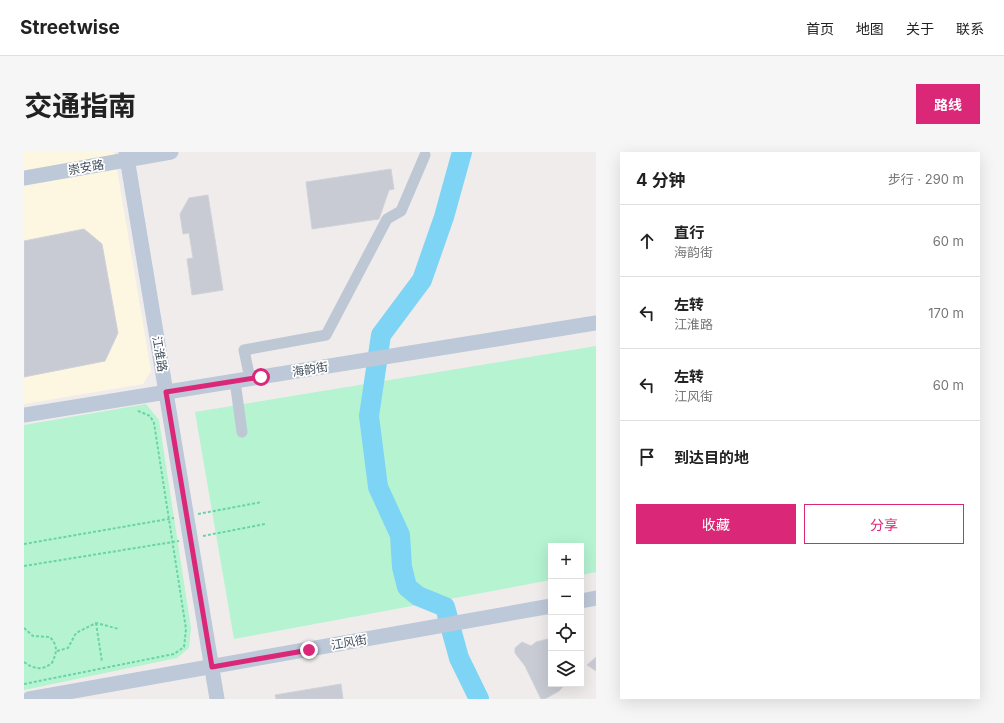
<!DOCTYPE html>
<html lang="zh">
<head>
<meta charset="utf-8">
<style>
	:root { --surface:#fff; --page:#f6f6f6; --text:#222; --muted:#767676; --line:#e0e0e0; --accent:#db2777 }
	body { margin:0; font-family:Inter,"Noto Sans SC",sans-serif; background:var(--page); color:var(--text) }
	.controls { position:absolute; right:12px; bottom:12px; display:grid; overflow:hidden; border-radius:0px; box-shadow:0 4px 16px #0002 }
	.controls button { width:36px; height:36px; display:grid; place-items:center; padding:0; border:0; border-bottom:1px solid var(--line); background:var(--surface); color:var(--text); font:20px sans-serif }
	.stop { position:absolute; width:12px; height:12px; margin:-9px; border:3px solid #db2777; border-radius:50%; background:#fff }
	.stop.end { background:#db2777; border-color:#fff; box-shadow:0 1px 4px #0008 }
	.list { margin:0; padding:0; list-style:none }
	h2 { display:flex; justify-content:space-between; align-items:center; height:52px; margin:0; padding:0 16px; font-size:17px }
	h2 small { font-size:13px; font-weight:400; color:var(--muted) }
	.list li { display:grid; grid-template-columns:26px 1fr auto; gap:12px; align-items:center; box-sizing:border-box; height:72px; padding:0 16px; border-top:1px solid var(--line) }
	.list b { display:block; font-size:15px; white-space:nowrap }
	.list p { margin:0; font-size:13px; white-space:nowrap; color:var(--muted) }
	.list em { font-size:13px; font-style:normal; color:var(--muted) }
	.actions { display:flex; gap:8px; padding:12px 16px }
	.actions a { flex:1; padding:9px 0; border:1px solid var(--accent); border-radius:0px; text-align:center; font-size:14px; color:var(--accent) }
	.actions .main { background:var(--accent); color:#fff }
	.icon { flex:none; width:22px; height:22px; fill:none; stroke:currentColor; stroke-width:2; stroke-linecap:round; stroke-linejoin:round }
	.map { position:relative; flex:none; width:572px; height:547px; overflow:hidden; border-radius:0px }
	header { display:flex; align-items:center; gap:24px; box-sizing:border-box; height:56px; padding:0 20px; background:var(--surface); border-bottom:1px solid var(--line) }
	header strong { font-size:19px }
	nav { display:flex; gap:22px; margin-inline-start:auto; font-size:14px }
	.intro { display:flex; align-items:center; justify-content:space-between; box-sizing:border-box; height:96px; padding:0 24px }
	h1 { margin:0; font-size:28px }
	.button { padding:10px 18px; border-radius:0px; background:var(--accent); color:#fff; font-size:14px; font-weight:700 }
	main { display:flex; gap:24px; padding:0 24px }
	aside { flex:1; background:var(--surface); border-radius:0px; box-shadow:0 4px 16px #0002 }
	.map>svg:first-child { display:block }
	.commercial { fill:#fdf7e2 }
	.green { fill:#b5f3d1 }
	.lines { fill:none; stroke-linecap:round; stroke-linejoin:round }
	.river { stroke:#7dd4f4; stroke-width:20 }
	.building { fill:#c8cbd3; stroke:#d0d2d9 }
	.path { stroke:#6ad4a7; stroke-width:2; stroke-dasharray:3 2; stroke-linecap:butt }
	.street { stroke:#bec8d4; stroke-width:11 }
	.secondary { stroke:#bdc8d8; stroke-width:15 }
	.route { stroke:#db2777; stroke-width:5 }
	.labels { text-anchor:middle; dominant-baseline:central; stroke-width:3.5; stroke-linejoin:round; paint-order:stroke }
	.street-label { font-size:12px; fill:#434e5c; stroke:#fff }
</style>
</head>
<body>
<header>
<strong>Streetwise</strong>
<nav><a>首页</a><a>地图</a><a>关于</a><a>联系</a></nav>
</header>
<div class="intro"><h1>交通指南</h1><a class="button">路线</a></div>
<main>
<div class="map">
<svg width="572" height="547" viewBox="0 0 572 547">
	<rect width="100%" height="100%" fill="#f0ecec"/>
	<path class="commercial" d="M 0,0 L 90,0 L 127,219 L 119,232 L 0,252 Z"/>
	<path class="green" d="M 572,194 L 572,420 L 557,423 L 557,394 L 527,394 L 527,428 L 210,487 L 171,260 Z
		M 122,252 L 135,268 L 167,476 L 165,496 L 153,506 L 0,538 L 0,273 Z"/>
	<g class="lines">
		<path class="river" d="M 438,0 L 420,65 L 398,128 L 357,183 L 345,264 L 354,335 L 376,383 L 378,415 L 383,435 L 394,444 L 421,455 L 435,506 L 455,547"/>
	</g>
	<path class="building" d="M 367,17 L 370,37 L 365,38 L 355,67 L 288,77 L 282,30 Z
		M 184,43 L 199,138 L 168,143 L 163,107 L 169,106 L 165,81 L 159,82 L 156,62 L 165,46 Z
		M 60,77 L 78,92 L 94,181 L 81,209 L 0,225 L 0,89 Z
		M 524,487 L 527,488 L 527,532 L 541,532 L 535,539 L 521,547 L 517,547 L 501,514 L 491,501 L 491,496 L 498,490 L 507,494 L 512,490 Z
		M 572,505 L 572,519 L 563,513 Z
		M 317,532 L 319,547 L 252,547 L 251,543 Z"/>
	<g class="lines">
		<path class="path" d="M 174,362 L 238,350
			M 179,384 L 241,372
			M 0,392 L 150,366
			M 0,414 L 155,389
			M 72,471 L 78,510
			M 0,476 L 9,484 L 26,485 C 34,494 33,500 28,511 C 18,519 10,517 0,510
			M 33,499 L 44,496 L 52,481 L 72,471 L 95,477
			M 0,532 L 150,502 L 160,495 L 162,477 L 130,271 L 126,264 L 112,258"/>
		<path class="street" d="M 226,227 L 220,198 L 302,183 L 363,67 L 377,59 L 401,3
			M 211,229 L 218,280"/>
		<path class="secondary" d="M 102,0 L 193,547
			M 0,26 L 147,0
			M 0,263 L 572,171
			M 557,449 L 572,446
			M 5,547 L 527,454"/>
	</g>
	<g class="lines">
		<path class="route" d="M 237,225 L 142,240 L 188,515 L 285,498"/>
	</g>
	<g class="labels">
		<g class="street-label">
			<text transform="translate(62 15) rotate(-10)">崇安路</text>
			<text transform="translate(136 202) rotate(80)">江淮路</text>
			<text transform="translate(286 217) rotate(-9)">海韵街</text>
			<text transform="translate(325 490) rotate(-10)">江风街</text>
		</g>
	</g>
</svg>
<div class="controls">
<button>+</button>
<button>−</button>
<button><svg class="icon" aria-label="locate" viewBox="0 0 24 24"><circle cx="12" cy="12" r="6"/><path d="M12 2v4M12 18v4M2 12h4M18 12h4"/></svg></button>
<button><svg class="icon" aria-label="layers" viewBox="0 0 24 24"><path d="M12 4l9 5-9 5-9-5zM3 14l9 5 9-5"/></svg></button>
</div>
<div class="stop" style="left:237px;top:225px"></div>
<div class="stop end" style="left:285px;top:498px"></div>
</div>
<aside>
<h2>4 分钟<small>步行 · 290 m</small></h2>
<ul class="list">
<li><svg class="icon" aria-label="ahead" viewBox="0 0 24 24"><path d="M12 20V5M6 11l6-6 6 6"/></svg><div><b>直行</b><p>海韵街</p></div><em>60 m</em></li>
<li><svg class="icon" aria-label="left" viewBox="0 0 24 24"><path d="M17 20v-9H6M10 6l-5 5 5 5"/></svg><div><b>左转</b><p>江淮路</p></div><em>170 m</em></li>
<li><svg class="icon" aria-label="left" viewBox="0 0 24 24"><path d="M17 20v-9H6M10 6l-5 5 5 5"/></svg><div><b>左转</b><p>江风街</p></div><em>60 m</em></li>
<li><svg class="icon" aria-label="arrive" viewBox="0 0 24 24"><path d="M6 21V4h12l-3 4 3 4H6"/></svg><div><b>到达目的地</b></div></li>
</ul>
<div class="actions"><a class="main">收藏</a><a>分享</a></div>
</aside>
</main>
</body>
</html>
